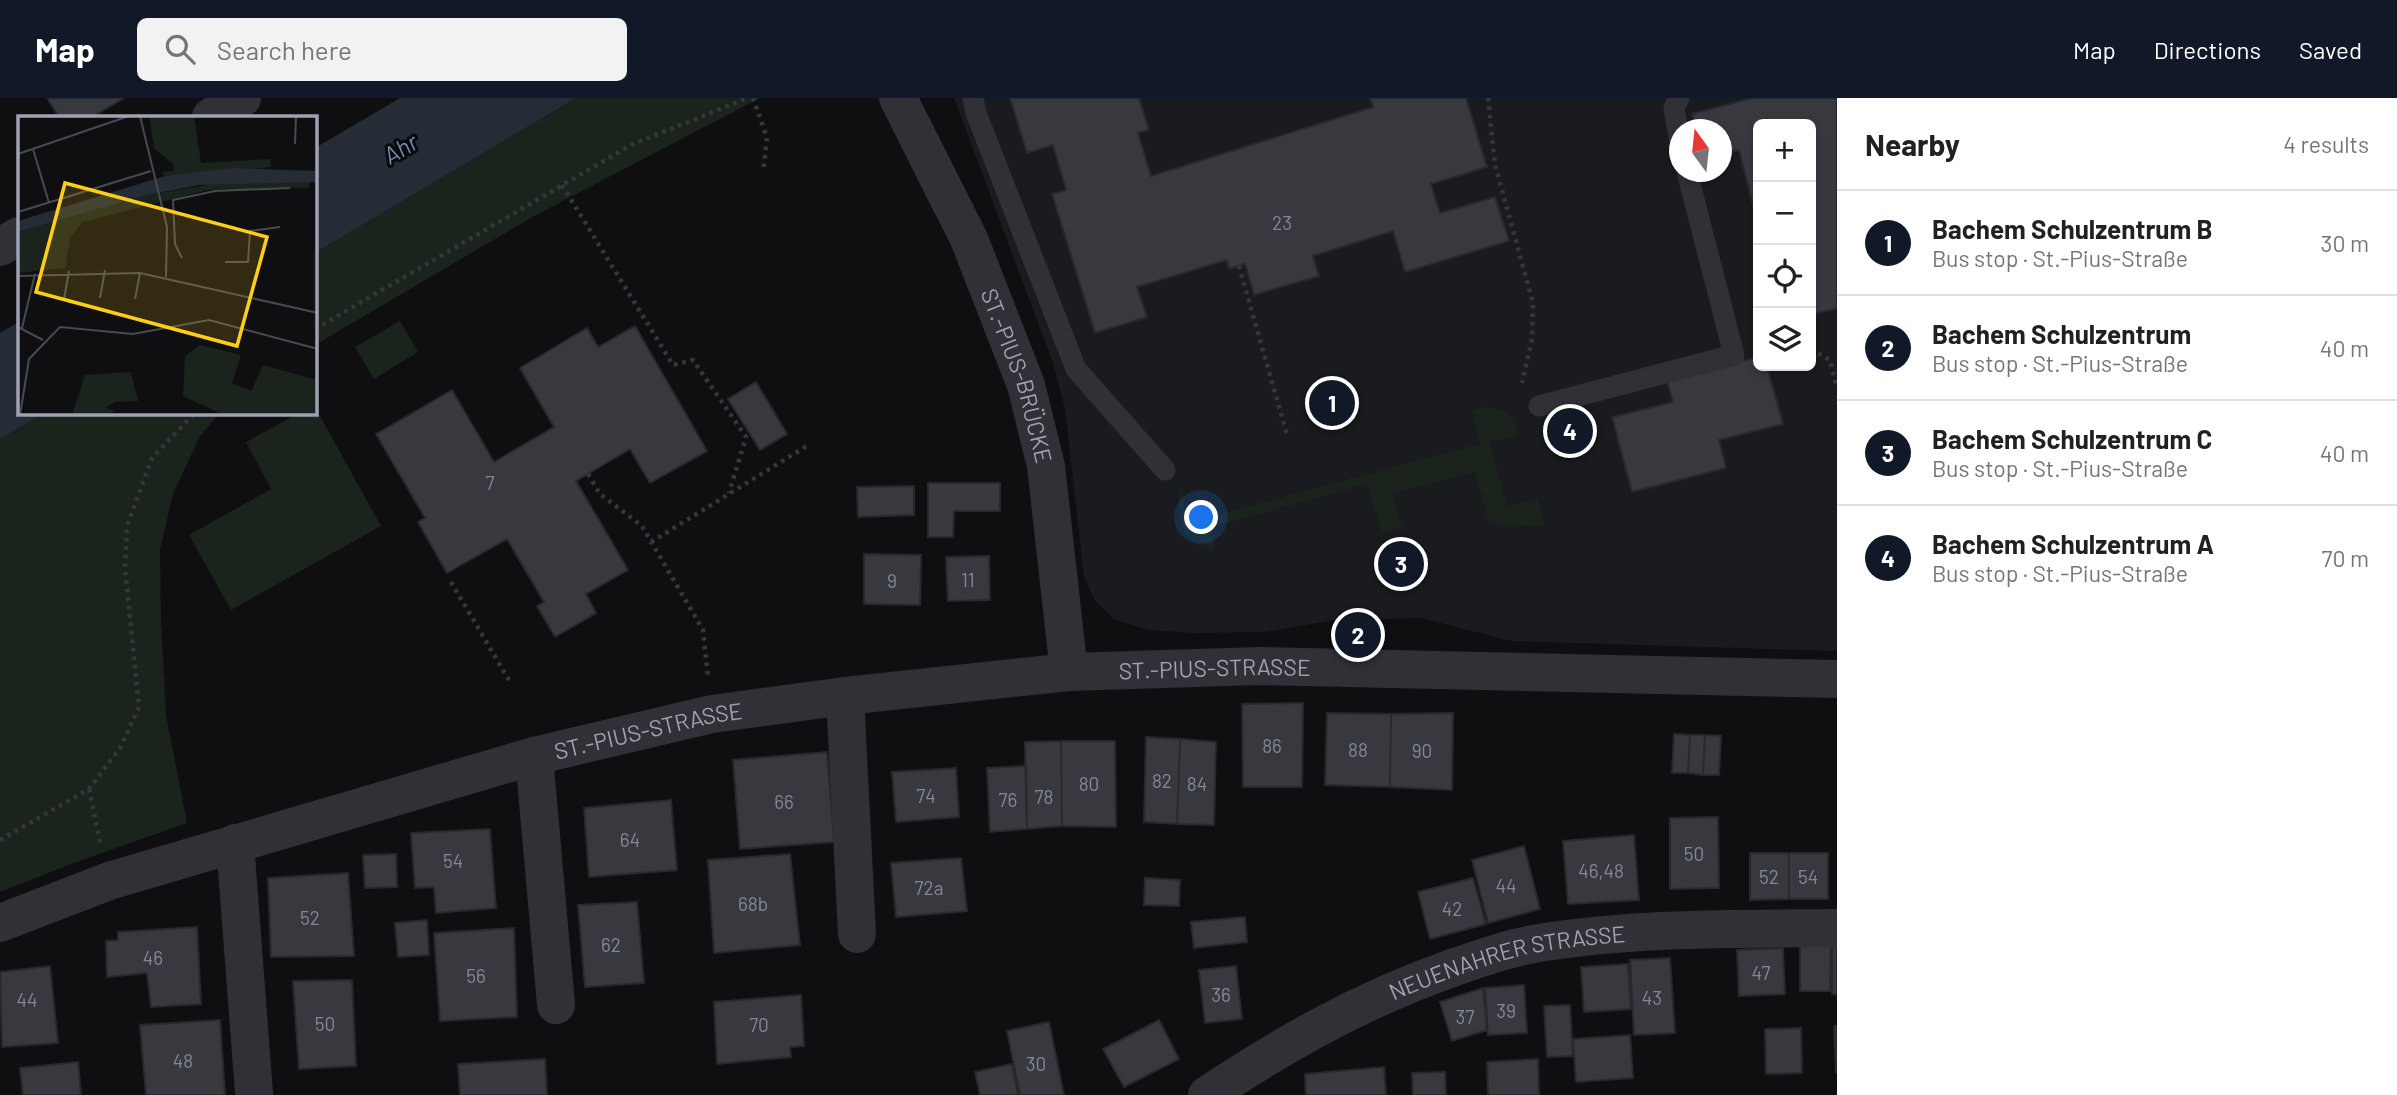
<!DOCTYPE html>
<html lang="en">
<head>
<meta charset="utf-8">
<style>
	:root { --surface:#fff; --page:#f2f2f2; --text:#202124; --muted:#757577; --line:#e0e0e0; --accent:#111827 }
	body { margin:0; font-family:Barlow,sans-serif; background:var(--page); color:var(--text) }
	.controls { position:absolute; right:21px; top:21px; display:grid; overflow:hidden; border-radius:10px; box-shadow:0 4px 10px #0003 }
	.controls button { width:63px; height:63px; display:grid; place-items:center; padding:0; border:0; border-bottom:2px solid var(--line); background:var(--surface); color:var(--text); font:35px sans-serif }
	.compass { position:absolute; left:1669px; top:21px; width:63px; height:63px; border-radius:50%; background:var(--surface); box-shadow:0 4px 10px #0003; rotate:345deg }
	.you { position:absolute; left:1202px; top:420px; width:24px; height:24px; margin:-18px; border:5px solid #fff; border-radius:50%; background:#1a73e8; box-shadow:0 0 0 10px #1a73e833 }
	.badge { display:grid; place-items:center; width:46px; height:46px; border-radius:50%; background:var(--accent); color:#fff; font-size:23px; font-weight:700 }
	.pin { position:absolute; translate:-50% -50%; border:4px solid #fff; box-shadow:0 2px 7px #0006 }
	.list { margin:0; padding:0; list-style:none }
	h2 { display:flex; justify-content:space-between; align-items:center; height:91px; margin:0; padding:0 28px; font-size:30px }
	h2 small { font-size:23px; font-weight:400; color:var(--muted) }
	.list li { display:grid; grid-template-columns:46px 1fr auto; gap:21px; align-items:center; box-sizing:border-box; height:105px; padding:0 28px; border-top:2px solid var(--line) }
	.list b { display:block; font-size:26px; white-space:nowrap }
	.list p { margin:0; font-size:23px; white-space:nowrap; color:var(--muted) }
	.list em { font-size:23px; font-style:normal; color:var(--muted) }
	.icon { flex:none; width:38px; height:38px; fill:none; stroke:currentColor; stroke-width:2; stroke-linecap:round; stroke-linejoin:round }
	.map { position:relative; flex:none; width:1837px; height:997px; overflow:hidden }
	header { display:flex; align-items:center; gap:42px; box-sizing:border-box; height:98px; padding:0 35px; background:var(--accent); color:#fff }
	header strong { font-size:33px }
	nav { display:flex; gap:38px; margin-inline-start:auto; font-size:24px }
	.search { width:490px; height:63px; background:var(--page); display:flex; align-items:center; gap:18px; box-sizing:border-box; padding:0 24px; border-radius:10px; color:var(--muted); font-size:26px }
	main { display:flex }
	aside { flex:1; background:var(--surface) }
	.map>svg:first-child { display:block }
	.built { fill:#1a1b1e; fill-rule:evenodd }
	.green { fill:#1b231d }
	.water { fill:#252c35 }
	.building { fill:#38393f; stroke:#29292d; stroke-width:2 }
	.lines { fill:none; stroke-linecap:round; stroke-linejoin:round }
	.path { stroke:#36373d; stroke-width:4.5; stroke-dasharray:3.5 5; stroke-linecap:butt }
	.lane { stroke:#303036; stroke-width:21 }
	.street { stroke:#303036; stroke-width:38 }
	.labels { text-anchor:middle; dominant-baseline:central; stroke-width:6; stroke-linejoin:round; paint-order:stroke }
	.number-label { font-size:19px; fill:#848896 }
	.street-label { font-size:23px; fill:#9ea2b3; stroke:#0a0a0b }
	.water-label { font-size:24px; font-style:italic; fill:#718bb3; stroke:#0a0a0b }
	.inset-road { fill:none; stroke:#484a52; stroke-width:2 }
	.view { fill:#ffcf18; fill-opacity:0.15; stroke:#ffcf18; stroke-width:3.5 }
	.inset-edge { fill:none; stroke:#9ea2b3; stroke-width:3.5 }
</style>
</head>
<body>
<header>
<strong>Map</strong>
<div class="search"><svg class="icon" aria-label="search" viewBox="0 0 24 24"><circle cx="10" cy="10" r="6"/><path d="M15 15l6 6"/></svg>Search here</div>
<nav><a>Map</a><a>Directions</a><a>Saved</a></nav>
</header>
<main>
<div class="map">
<svg width="1837" height="997" viewBox="0 0 1837 997">
	<rect width="100%" height="100%" fill="#0f0f11"/>
	<path class="built" d="M 954,0 L 1837,0 L 1837,553 L 1511,543 L 1421,520 L 1335,522 L 1265,534 L 1194,535 L 1148,532 L 1114,521 L 1095,503 L 1084,478 L 1065,311 L 1053,265 ZM 1758,26 L 1811,26 L 1811,268 L 1758,268 ZM 1680,32 L 1722,32 L 1722,74 L 1680,74 Z"/>
	<path class="green" d="M 576,0 L 760,0 L 534,118 L 315,247 L 315,155 Z
		M 400,223 L 418,254 L 374,281 L 355,249 Z
		M 315,309 L 381,428 L 231,512 L 189,437 L 271,391 L 246,344 L 299,315 L 315,315 Z
		M 1484,309 C 1504,309 1514,317 1519,337 L 1490,344 L 1507,408 L 1538,401 L 1545,429 L 1489,425 L 1475,374 L 1392,395 L 1402,430 L 1382,434 L 1367,386 L 1211,429 L 1215,451 C 1178,448 1180,421 1179,392 L 1183,391 L 1186,425 L 1480,346 L 1472,312 Z
		M 44,315 L 220,315 L 200,338 L 173,396 L 160,452 L 161,524 L 166,617 L 187,725 L 79,763 L 0,794 L 0,341 Z"/>
	<path class="water" d="M 400,0 L 576,0 L 315,155 L 315,50 Z
		M 19,224 L 19,315 L 44,315 L 0,341 L 0,235 Z"/>
	<path class="building" d="M 47,0 L 124,0 L 92,19 L 59,19 Z
		M 1010,0 L 1139,0 L 1149,32 L 1138,35 L 1151,78 L 1373,9 L 1370,0 L 1466,0 L 1487,69 L 1431,86 L 1440,115 L 1495,99 L 1509,143 L 1405,174 L 1393,133 L 1313,158 L 1319,178 L 1254,197 L 1245,166 L 1229,171 L 1227,162 L 1137,189 L 1147,219 L 1095,235 L 1052,96 L 1066,92 L 1053,47 L 1027,55 Z
		M 1752,0 L 1837,0 L 1837,210 L 1811,217 L 1811,26 L 1758,26 L 1758,127 L 1739,52 L 1722,57 L 1722,32 L 1696,32 L 1692,16 Z
		M 635,228 L 707,353 L 650,385 L 630,351 L 576,383 L 628,472 L 586,496 L 596,515 L 555,539 L 537,508 L 544,504 L 507,441 L 447,475 L 418,424 L 425,420 L 376,336 L 452,292 L 494,364 L 554,329 L 520,270 L 587,230 L 598,249 Z
		M 1758,259 L 1758,268 L 1767,268 L 1783,326 L 1719,342 L 1726,370 L 1632,394 L 1612,319 L 1673,304 L 1667,283 Z
		M 756,284 L 787,336 L 760,352 L 728,301 Z
		M 928,385 L 1000,385 L 1000,413 L 954,413 L 953,439 L 928,439 Z
		M 914,388 L 914,417 L 858,419 L 857,389 Z
		M 864,456 L 921,457 L 920,507 L 864,506 Z
		M 989,458 L 990,502 L 948,503 L 946,459 Z
		M 1303,605 L 1302,689 L 1243,689 L 1242,606 Z
		M 1327,615 L 1391,616 L 1390,689 L 1325,687 Z
		M 1453,615 L 1452,692 L 1390,689 L 1391,616 Z
		M 1674,636 L 1690,637 L 1688,675 L 1672,675 Z
		M 1690,637 L 1705,637 L 1703,677 L 1688,675 Z
		M 1705,637 L 1721,638 L 1719,677 L 1703,677 Z
		M 1146,639 L 1180,641 L 1177,726 L 1144,724 Z
		M 1180,641 L 1216,644 L 1214,727 L 1177,726 Z
		M 1061,643 L 1062,728 L 1027,731 L 1025,644 Z
		M 1061,643 L 1115,643 L 1116,729 L 1062,728 Z
		M 827,654 L 834,744 L 740,751 L 733,662 Z
		M 1026,668 L 1027,731 L 990,734 L 987,670 Z
		M 956,670 L 959,719 L 896,724 L 892,674 Z
		M 671,702 L 677,772 L 589,779 L 584,710 Z
		M 1718,719 L 1719,790 L 1670,791 L 1670,720 Z
		M 490,731 L 496,810 L 436,815 L 434,789 L 415,790 L 411,735 Z
		M 1634,737 L 1639,802 L 1568,806 L 1563,743 Z
		M 1524,748 L 1540,811 L 1488,825 L 1472,762 Z
		M 1750,755 L 1789,755 L 1789,801 L 1750,802 Z
		M 1789,755 L 1828,755 L 1828,801 L 1789,801 Z
		M 396,756 L 397,789 L 365,790 L 363,757 Z
		M 790,756 L 800,847 L 714,855 L 708,762 Z
		M 961,760 L 967,813 L 896,819 L 891,765 Z
		M 348,775 L 354,858 L 271,859 L 268,780 Z
		M 1145,780 L 1180,782 L 1179,808 L 1144,807 Z
		M 1473,780 L 1486,826 L 1430,841 L 1418,794 Z
		M 637,804 L 644,885 L 585,889 L 578,807 Z
		M 1245,819 L 1247,844 L 1194,850 L 1191,824 Z
		M 427,822 L 429,857 L 398,859 L 395,825 Z
		M 197,829 L 201,906 L 151,909 L 147,875 L 107,879 L 106,843 L 118,842 L 118,834 Z
		M 514,830 L 517,919 L 440,923 L 434,835 Z
		M 1800,845 L 1831,845 L 1830,893 L 1800,893 Z
		M 1832,846 L 1837,846 L 1837,896 L 1832,896 Z
		M 1783,850 L 1785,896 L 1739,898 L 1737,852 Z
		M 1670,860 L 1675,935 L 1634,937 L 1630,862 Z
		M 1628,866 L 1631,911 L 1584,914 L 1581,869 Z
		M 50,868 L 58,945 L 2,949 L 0,874 Z
		M 1236,868 L 1242,921 L 1205,925 L 1199,872 Z
		M 352,882 L 356,968 L 299,971 L 293,883 Z
		M 1524,887 L 1527,935 L 1488,937 L 1485,890 Z
		M 1483,890 L 1487,932 L 1452,943 L 1440,904 Z
		M 801,897 L 804,948 L 790,949 L 791,959 L 717,966 L 714,904 Z
		M 1570,907 L 1573,958 L 1547,959 L 1544,908 Z
		M 220,922 L 225,997 L 146,997 L 140,927 Z
		M 1159,922 L 1179,961 L 1124,989 L 1103,951 Z
		M 1049,924 L 1064,997 L 1020,997 L 1007,933 Z
		M 1834,928 L 1837,928 L 1837,974 L 1836,974 Z
		M 1801,930 L 1802,975 L 1766,976 L 1765,931 Z
		M 1630,937 L 1633,980 L 1576,984 L 1573,941 Z
		M 545,961 L 547,997 L 460,997 L 458,966 Z
		M 1538,961 L 1539,997 L 1488,997 L 1487,964 Z
		M 78,964 L 81,997 L 23,997 L 20,970 Z
		M 1012,966 L 1018,997 L 980,997 L 975,974 Z
		M 1384,969 L 1386,997 L 1306,997 L 1305,976 Z
		M 1445,974 L 1446,997 L 1413,997 L 1412,975 Z"/>
	<g class="lines">
		<path class="path" d="M 753,0 L 767,40 L 763,74
			M 1488,0 L 1495,67 L 1533,205 L 1532,241 L 1522,285
			M 562,87 L 673,267 L 693,262 L 746,339 L 729,395
			M 1239,168 L 1287,337
			M 315,231 L 633,46 L 748,0
			M 1811,251 L 1830,262 L 1837,290
			M 588,376 L 600,396 L 642,428 L 703,532 L 708,579
			M 651,444 L 810,346
			M 451,484 L 510,584
			M 89,691 L 101,749
			M 0,742 L 89,691 L 120,650 L 139,609 L 125,471 L 127,428 L 152,360 L 195,315"/>
		<path class="lane" d="M 973,0 L 976,15 L 1076,271 L 1165,372
			M 1679,0 L 1674,10 L 1680,44
			M 1539,308 L 1734,257 L 1687,74"/>
		<g class="street">
			<path id="s1" d="M 898,0 L 969,141 L 1026,287 L 1046,368 L 1069,574"/>
			<path d="M 211,19 L 242,0"/>
			<path d="M 0,149 L 19,138"/>
			<path d="M 845,598 L 857,836"/>
			<path d="M 534,658 L 556,907"/>
			<path d="M 235,745 L 254,995"/>
			<path id="s2" d="M 0,825 L 109,783 L 534,658 L 712,616 L 845,598 L 1069,574 L 1259,568 L 1837,581"/>
			<path id="s3" d="M 1207,997 C 1287,944 1362,902 1452,870 C 1481,860 1509,850 1539,845 C 1637,829 1738,831 1837,830"/>
		</g>
	</g>
	<g class="labels">
		<g class="number-label">
			<text x="1282" y="124">23</text>
			<text x="490" y="384">7</text>
			<text x="968" y="481">11</text>
			<text x="892" y="482">9</text>
			<text x="1272" y="647">86</text>
			<text x="1358" y="651">88</text>
			<text x="1422" y="652">90</text>
			<text x="1162" y="682">82</text>
			<text x="1089" y="685">80</text>
			<text x="1197" y="685">84</text>
			<text x="926" y="697">74</text>
			<text x="1044" y="698">78</text>
			<text x="1008" y="701">76</text>
			<text x="784" y="703">66</text>
			<text x="630" y="741">64</text>
			<text x="1694" y="755">50</text>
			<text x="453" y="762">54</text>
			<text x="1601" y="772">46,48</text>
			<text x="1769" y="778">52</text>
			<text x="1808" y="778">54</text>
			<text x="1506" y="787">44</text>
			<text x="929" y="789">72a</text>
			<text x="753" y="805">68b</text>
			<text x="1452" y="810">42</text>
			<text x="310" y="819">52</text>
			<text x="611" y="846">62</text>
			<text x="153" y="859">46</text>
			<text x="1761" y="874">47</text>
			<text x="476" y="877">56</text>
			<text x="1221" y="896">36</text>
			<text x="1652" y="899">43</text>
			<text x="27" y="901">44</text>
			<text x="1506" y="912">39</text>
			<text x="1465" y="918">37</text>
			<text x="325" y="925">50</text>
			<text x="759" y="926">70</text>
			<text x="183" y="962">48</text>
			<text x="1036" y="965">30</text>
		</g>
		<g class="street-label">
			<text stroke="none"><textPath href="#s1" startOffset="303">ST.-PIUS-BRÜCKE</textPath></text>
			<text stroke="none"><textPath href="#s2" startOffset="1248">ST.-PIUS-STRASSE</textPath></text>
			<text stroke="none"><textPath href="#s2" startOffset="677">ST.-PIUS-STRASSE</textPath></text>
			<text stroke="none"><textPath href="#s3" startOffset="332">NEUENAHRER STRASSE</textPath></text>
		</g>
		<g class="water-label">
			<text transform="translate(400 50) rotate(-31)">Ahr</text>
		</g>
	</g>
	<g transform="translate(18 18)">
		<rect width="299" height="299" fill="#0f0f11"/>
		<path d="M 131,0 L 176,0 L 183,47 L 252,43 L 253,51 L 147,60 L 143,56 L 155,55 L 156,49 L 136,32 ZM 213,65 L 291,66 L 291,72 L 190,74 L 65,106 L 52,121 L 47,152 L 0,157 L 0,116 L 129,79 ZM 182,229 L 223,239 L 214,267 L 233,275 L 245,249 L 299,264 L 299,299 L 206,299 L 165,280 L 167,240 ZM 113,256 L 120,285 L 97,286 L 87,292 L 98,295 L 87,299 L 54,299 L 67,259 Z" fill="#1b231d"/>
		<path d="M 214,52 L 299,55 L 299,66 L 181,69 L 129,79 L 0,116 L 0,105 L 147,60 Z" fill="#252c35"/>
		<path class="inset-road" d="M 122,0 L 149,111 L 148,161M 197,0 L 244,0M 277,28 L 278,0M 15,33 L 31,87M 0,38 L 111,0M 0,96 L 133,55M 164,142 L 157,128 L 155,84 L 197,75 L 272,72M 207,146 L 230,146 L 232,115 L 262,111M 0,160 L 122,157 L 300,197M 82,182 L 87,154M 46,183 L 51,155M 117,183 L 122,157M 0,211 L 25,224M 4,212 L 17,158M 2,299 L 11,243 L 42,211 L 115,218 L 191,204 L 300,233"/>
		<path class="view" d="M 47,67 L 249,121 L 219,230 L 18,176 Z"/>
		<rect width="299" height="299" class="inset-edge"/>
	</g>
</svg>
<div class="controls">
<button>+</button>
<button>−</button>
<button><svg class="icon" aria-label="locate" viewBox="0 0 24 24"><circle cx="12" cy="12" r="6"/><path d="M12 2v4M12 18v4M2 12h4M18 12h4"/></svg></button>
<button><svg class="icon" aria-label="layers" viewBox="0 0 24 24"><path d="M12 4l9 5-9 5-9-5zM3 14l9 5 9-5"/></svg></button>
</div>
<svg class="compass" viewBox="-18 -18 36 36"><path d="M0-13l5 13h-10z" fill="#e53935"/><path d="M0 13l5-13h-10z" fill="#757577"/></svg>
<div class="you"></div>
<div class="pin badge" style="left:1332px;top:305px">1</div>
<div class="pin badge" style="left:1358px;top:537px">2</div>
<div class="pin badge" style="left:1401px;top:466px">3</div>
<div class="pin badge" style="left:1570px;top:333px">4</div>
</div>
<aside>
<h2>Nearby<small>4 results</small></h2>
<ul class="list">
<li><span class="badge">1</span><div><b>Bachem Schulzentrum B</b><p>Bus stop · St.-Pius-Straße</p></div><em>30 m</em></li>
<li><span class="badge">2</span><div><b>Bachem Schulzentrum</b><p>Bus stop · St.-Pius-Straße</p></div><em>40 m</em></li>
<li><span class="badge">3</span><div><b>Bachem Schulzentrum C</b><p>Bus stop · St.-Pius-Straße</p></div><em>40 m</em></li>
<li><span class="badge">4</span><div><b>Bachem Schulzentrum A</b><p>Bus stop · St.-Pius-Straße</p></div><em>70 m</em></li>
</ul>
</aside>
</main>
</body>
</html>
